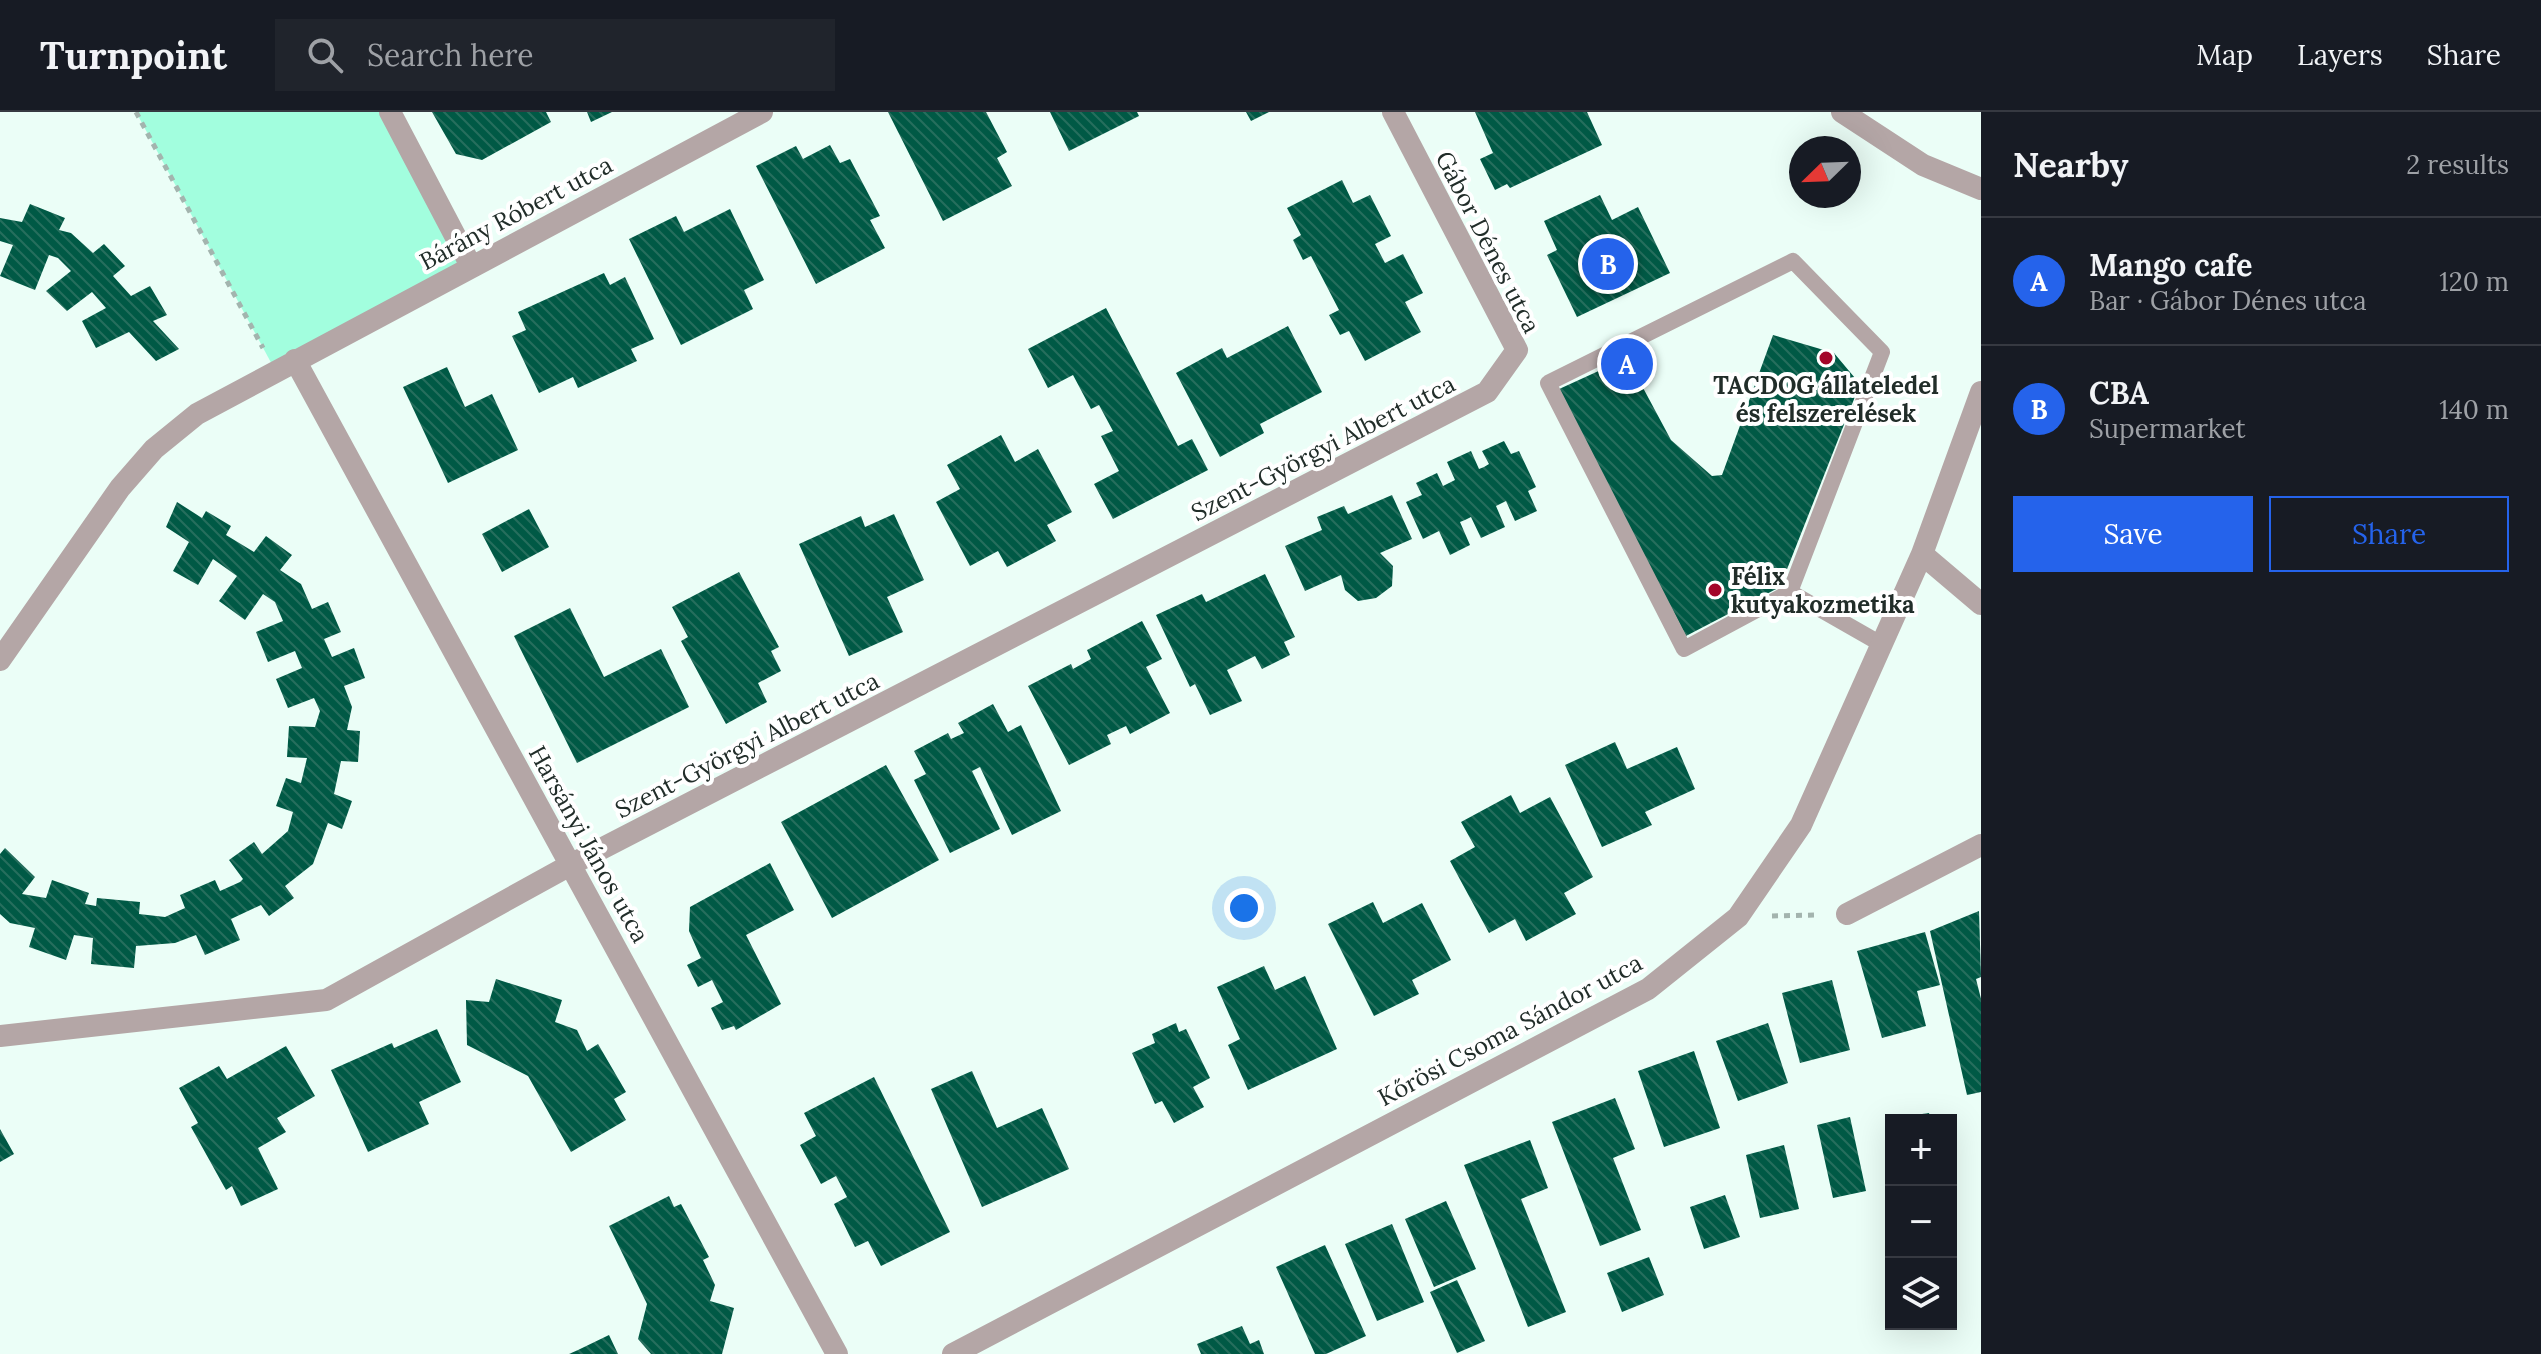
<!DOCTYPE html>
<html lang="en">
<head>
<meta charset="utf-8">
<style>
	:root { --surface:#171b24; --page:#20242c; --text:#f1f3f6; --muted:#9ea1a6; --line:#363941; --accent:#2563eb }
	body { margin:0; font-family:Lora,serif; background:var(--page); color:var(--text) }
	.controls { position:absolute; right:24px; bottom:24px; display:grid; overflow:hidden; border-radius:0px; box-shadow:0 8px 32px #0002 }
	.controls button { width:72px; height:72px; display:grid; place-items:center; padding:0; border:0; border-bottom:2px solid var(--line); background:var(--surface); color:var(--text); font:40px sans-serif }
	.compass { position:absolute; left:1789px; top:24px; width:72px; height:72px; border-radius:50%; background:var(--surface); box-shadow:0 8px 32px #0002; rotate:247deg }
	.you { position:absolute; left:1244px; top:796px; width:28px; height:28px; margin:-20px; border:6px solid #fff; border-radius:50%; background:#1a73e8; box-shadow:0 0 0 12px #1a73e833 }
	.badge { display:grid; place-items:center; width:52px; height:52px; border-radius:50%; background:var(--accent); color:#fff; font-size:26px; font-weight:700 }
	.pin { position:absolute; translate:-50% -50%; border:4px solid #fff; box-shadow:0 2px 8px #0006 }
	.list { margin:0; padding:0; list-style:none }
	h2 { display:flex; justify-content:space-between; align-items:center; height:104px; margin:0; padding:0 32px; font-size:34px }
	h2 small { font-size:26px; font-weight:400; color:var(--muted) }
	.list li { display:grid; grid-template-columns:52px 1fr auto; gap:24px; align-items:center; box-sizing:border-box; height:128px; padding:0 32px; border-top:2px solid var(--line) }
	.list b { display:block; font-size:30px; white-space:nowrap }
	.list p { margin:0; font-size:26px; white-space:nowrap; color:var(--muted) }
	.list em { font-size:26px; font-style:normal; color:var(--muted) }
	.actions { display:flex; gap:16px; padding:24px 32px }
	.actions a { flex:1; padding:18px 0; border:2px solid var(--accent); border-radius:0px; text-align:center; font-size:28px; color:var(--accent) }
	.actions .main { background:var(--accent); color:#fff }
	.icon { flex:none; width:44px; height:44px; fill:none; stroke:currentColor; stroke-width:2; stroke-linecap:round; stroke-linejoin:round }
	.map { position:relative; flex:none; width:1981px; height:1242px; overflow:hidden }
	header { display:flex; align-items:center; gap:48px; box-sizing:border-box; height:112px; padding:0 40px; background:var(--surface); border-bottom:2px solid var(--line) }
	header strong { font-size:38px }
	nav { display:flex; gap:44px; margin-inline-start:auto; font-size:28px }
	.search { width:560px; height:72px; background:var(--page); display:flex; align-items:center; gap:20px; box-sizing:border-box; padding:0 28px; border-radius:0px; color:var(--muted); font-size:30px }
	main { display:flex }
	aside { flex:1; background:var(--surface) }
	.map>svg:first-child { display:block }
	.green { fill:#a2fede }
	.building { fill:url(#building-back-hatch) }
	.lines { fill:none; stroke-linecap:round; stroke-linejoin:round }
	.path { stroke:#a3b4ae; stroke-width:5; stroke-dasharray:6 6; stroke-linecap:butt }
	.service { stroke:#b4a6a6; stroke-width:16 }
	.minor { stroke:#b4a6a6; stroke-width:22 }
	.tertiary { stroke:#b4a6a6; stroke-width:22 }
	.poi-dot { fill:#a30529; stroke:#fff; stroke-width:3 }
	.labels { text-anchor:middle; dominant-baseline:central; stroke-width:8; stroke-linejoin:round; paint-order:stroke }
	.street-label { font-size:24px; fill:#212d29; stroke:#fff }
	.poi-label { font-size:24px; font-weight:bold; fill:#212d29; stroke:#fff }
</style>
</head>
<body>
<header>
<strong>Turnpoint</strong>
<div class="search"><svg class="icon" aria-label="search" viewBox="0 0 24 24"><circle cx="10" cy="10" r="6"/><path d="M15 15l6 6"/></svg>Search here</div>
<nav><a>Map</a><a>Layers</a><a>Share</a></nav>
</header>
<main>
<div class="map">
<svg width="1981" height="1242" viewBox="0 0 1981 1242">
	<defs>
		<pattern id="building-back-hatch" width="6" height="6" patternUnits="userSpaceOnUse" patternTransform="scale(2)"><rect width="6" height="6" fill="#005945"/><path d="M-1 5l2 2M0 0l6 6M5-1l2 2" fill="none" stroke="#266e5d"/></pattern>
	</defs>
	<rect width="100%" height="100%" fill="#ebfef7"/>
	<path class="green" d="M 136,0 L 390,0 L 471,154 L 275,258 Z"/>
	<path class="building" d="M 432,0 L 546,0 L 551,10 L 482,48 L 456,42 Z
		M 587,0 L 612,0 L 591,10 Z
		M 888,0 L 986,0 L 1007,40 L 997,46 L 1012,74 L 943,109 Z
		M 1050,0 L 1137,0 L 1139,4 L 1069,39 Z
		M 1246,0 L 1269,0 L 1251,9 Z
		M 1475,0 L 1587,0 L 1602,33 L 1510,76 L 1507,72 L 1495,78 L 1480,47 L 1493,41 Z
		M 830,33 L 840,51 L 850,47 L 880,104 L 870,108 L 885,136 L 816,172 L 756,54 L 796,34 L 803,47 Z
		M 1342,68 L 1353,91 L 1370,83 L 1391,124 L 1375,132 L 1385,151 L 1403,142 L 1423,181 L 1405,190 L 1421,220 L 1365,249 L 1349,219 L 1340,223 L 1329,203 L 1339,198 L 1311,144 L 1303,148 L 1293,128 L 1301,123 L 1287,96 Z
		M 1600,83 L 1612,108 L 1638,95 L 1670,161 L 1577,205 L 1547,143 L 1557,138 L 1544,109 Z
		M 30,92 L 65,106 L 59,118 L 71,121 L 93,141 L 104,132 L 125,154 L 113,164 L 131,184 L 150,174 L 167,203 L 153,209 L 179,237 L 156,249 L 129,220 L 96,236 L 82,209 L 106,196 L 92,180 L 67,199 L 46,179 L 71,159 L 58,146 L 49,143 L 35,178 L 0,164 L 13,133 L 0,129 L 0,106 L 22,110 Z
		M 730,97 L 764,168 L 744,178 L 753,197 L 681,233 L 629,127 L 676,104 L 684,120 Z
		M 604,161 L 610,173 L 625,165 L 654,227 L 631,237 L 637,249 L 578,276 L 573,265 L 539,281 L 512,224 L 526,218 L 518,200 Z
		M 1106,196 L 1178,334 L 1192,327 L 1208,358 L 1113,407 L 1094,372 L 1119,359 L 1101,324 L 1113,319 L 1099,293 L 1091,297 L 1073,263 L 1048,276 L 1028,237 Z
		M 1288,214 L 1322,280 L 1260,312 L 1264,321 L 1220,345 L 1176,261 L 1222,236 L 1227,246 Z
		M 1773,223 L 1834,241 L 1860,272 L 1780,475 L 1686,524 L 1557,278 L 1627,246 L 1671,328 L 1712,364 L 1722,363 Z
		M 447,255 L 465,295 L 492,282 L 518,338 L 448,371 L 403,275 Z
		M 1001,323 L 1015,350 L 1038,337 L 1072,400 L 1047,413 L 1056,429 L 1007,455 L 998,439 L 970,454 L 936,390 L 960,377 L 947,353 Z
		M 1504,329 L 1511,342 L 1519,339 L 1536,375 L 1528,379 L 1537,399 L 1515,409 L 1506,389 L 1496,394 L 1505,415 L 1481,426 L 1471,405 L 1465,408 L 1460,410 L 1470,433 L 1450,443 L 1439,419 L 1423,427 L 1406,390 L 1422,383 L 1416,371 L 1437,361 L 1443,374 L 1455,368 L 1447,350 L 1471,339 L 1479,357 L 1484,355 L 1489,352 L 1482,339 Z
		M 1392,383 L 1412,427 L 1380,441 L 1393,454 L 1392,474 L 1376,486 L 1358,489 L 1345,478 L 1341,463 L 1305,479 L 1285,434 L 1322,418 L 1317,405 L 1344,394 L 1348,402 Z
		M 177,390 L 202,406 L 206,399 L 231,414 L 226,423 L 254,440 L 266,424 L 292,443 L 280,458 L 301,472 L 312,497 L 328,490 L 341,520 L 324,527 L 332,545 L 354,536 L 365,566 L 344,574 L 352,595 L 347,618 L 360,619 L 358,650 L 341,649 L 334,682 L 352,689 L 342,717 L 328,711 L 313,752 L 285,774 L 294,786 L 269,804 L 261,793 L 231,807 L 240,828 L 205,843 L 196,823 L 175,831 L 136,834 L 134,856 L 91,852 L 93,826 L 74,823 L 66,848 L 29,835 L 35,816 L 10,811 L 0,802 L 0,742 L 5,736 L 35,765 L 22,782 L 46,786 L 52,768 L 89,781 L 85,792 L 96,794 L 97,786 L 140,790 L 139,802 L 165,805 L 185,796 L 180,783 L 215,768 L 220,779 L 240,770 L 243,767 L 229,748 L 254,730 L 262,742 L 288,719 L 293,700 L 276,694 L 286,666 L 301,671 L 307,646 L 287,645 L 289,614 L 315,615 L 320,599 L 314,586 L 288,596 L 276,567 L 302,556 L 295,539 L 268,550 L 256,520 L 283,509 L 275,490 L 263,482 L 245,508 L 219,489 L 237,464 L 213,447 L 198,473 L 173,459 L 189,430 L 166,415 Z
		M 529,397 L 549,435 L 502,460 L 482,422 Z
		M 894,402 L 924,468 L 887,485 L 903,520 L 849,544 L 799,432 L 861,404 L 865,415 Z
		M 739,460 L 779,535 L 771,539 L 781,559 L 758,571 L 767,590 L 726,612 L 681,529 L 688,525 L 672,495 Z
		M 1265,462 L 1295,525 L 1284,530 L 1290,543 L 1262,557 L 1255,544 L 1227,558 L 1242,589 L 1210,603 L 1195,572 L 1190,575 L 1156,503 L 1202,482 L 1206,490 Z
		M 570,496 L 604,565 L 661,537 L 689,595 L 577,651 L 514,524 Z
		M 1142,509 L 1162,547 L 1146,555 L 1170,601 L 1130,622 L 1126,614 L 1107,623 L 1111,632 L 1069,653 L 1028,574 L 1071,552 L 1073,557 L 1091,547 L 1087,538 Z
		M 993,592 L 1008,620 L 1021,613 L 1061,699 L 1012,723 L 980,655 L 972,659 L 1000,717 L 950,741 L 914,668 L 926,662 L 914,639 L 948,621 L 951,627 L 964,621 L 958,611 Z
		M 1615,630 L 1627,657 L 1677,635 L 1695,677 L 1645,700 L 1652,713 L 1602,735 L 1565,653 Z
		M 886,653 L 939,748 L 832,806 L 781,710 Z
		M 1511,683 L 1520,701 L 1550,685 L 1593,765 L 1564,781 L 1576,802 L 1526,829 L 1515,807 L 1489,821 L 1450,749 L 1475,735 L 1461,710 Z
		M 770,751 L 794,798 L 746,823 L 781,892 L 736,918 L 734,914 L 722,918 L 711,896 L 723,890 L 712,868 L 698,875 L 687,853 L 701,846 L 689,819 L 690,795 Z
		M 1373,790 L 1383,811 L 1422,791 L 1451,848 L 1412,868 L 1419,882 L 1374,904 L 1328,812 Z
		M 1979,799 L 1981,865 L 1976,867 L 1981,887 L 1981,980 L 1967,983 L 1930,819 Z
		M 1925,820 L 1940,873 L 1917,879 L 1926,914 L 1882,926 L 1857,839 Z
		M 1264,854 L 1275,878 L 1305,864 L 1337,937 L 1248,978 L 1228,933 L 1240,927 L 1217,875 Z
		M 496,867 L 562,888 L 555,910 L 577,918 L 587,939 L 598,932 L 626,980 L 614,987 L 626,1008 L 571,1040 L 528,964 L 467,933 L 466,888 L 489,890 Z
		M 1832,868 L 1850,938 L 1800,951 L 1782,881 Z
		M 1176,911 L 1179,920 L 1186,917 L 1210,966 L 1193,975 L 1204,995 L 1174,1011 L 1162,989 L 1155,992 L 1132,941 L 1155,931 L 1152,922 Z
		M 1768,911 L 1788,971 L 1738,989 L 1716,929 Z
		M 437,917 L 461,970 L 419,990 L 429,1012 L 368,1040 L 331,958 L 392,931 L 394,936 Z
		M 286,934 L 315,984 L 277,1006 L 286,1020 L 258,1036 L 278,1077 L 241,1094 L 232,1074 L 226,1078 L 191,1015 L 198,1011 L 179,976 L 219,954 L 227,967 Z
		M 1694,939 L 1720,1016 L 1664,1035 L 1638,959 Z
		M 972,959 L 997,1016 L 1042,996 L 1069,1057 L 982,1095 L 931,977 Z
		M 874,965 L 950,1120 L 881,1154 L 868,1129 L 855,1135 L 834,1092 L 847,1085 L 836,1064 L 821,1072 L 800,1033 L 816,1024 L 804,1001 Z
		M 1615,986 L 1635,1037 L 1613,1046 L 1641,1118 L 1600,1134 L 1552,1010 Z
		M 1929,1001 L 1931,1008 L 1895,1008 L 1894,1006 Z
		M 1850,1005 L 1866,1079 L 1833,1086 L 1817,1013 Z
		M 0,1017 L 14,1042 L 0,1050 Z
		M 1530,1028 L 1548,1076 L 1521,1087 L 1566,1200 L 1528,1215 L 1464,1053 Z
		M 1784,1033 L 1799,1097 L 1760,1106 L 1746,1043 Z
		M 1725,1083 L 1740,1125 L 1704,1137 L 1690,1095 Z
		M 669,1084 L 674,1095 L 681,1092 L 709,1145 L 703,1148 L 715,1173 L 710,1189 L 734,1196 L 722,1242 L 651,1242 L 638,1227 L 647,1192 L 609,1114 Z
		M 1446,1089 L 1476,1157 L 1434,1175 L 1405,1107 Z
		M 1392,1112 L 1424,1190 L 1377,1209 L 1345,1132 Z
		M 1325,1133 L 1366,1224 L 1326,1242 L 1315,1242 L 1276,1155 Z
		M 1649,1145 L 1664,1183 L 1622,1200 L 1607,1161 Z
		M 1457,1168 L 1485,1229 L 1457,1241 L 1430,1180 Z
		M 1242,1214 L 1250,1232 L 1259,1228 L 1264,1242 L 1201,1242 L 1197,1232 Z
		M 609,1223 L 618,1242 L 569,1242 L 578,1238 Z"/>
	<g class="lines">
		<path class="path" d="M 136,0 L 263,236
			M 1772,804 L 1818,803"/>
		<path class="service" d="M 1793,149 L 1882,240 L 1790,480 L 1684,537 L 1548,271 Z
			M 1790,480 L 1881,532"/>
		<path class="minor" d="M 390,0 L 471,154
			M 295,248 L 837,1242
			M 1922,442 L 1981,492
			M 0,548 L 120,376 L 154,337 L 197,302 L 762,0
			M 1847,802 L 1981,733
			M 0,924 L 326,888 L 570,753 L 1487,280 L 1517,238 L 1393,0
			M 953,1242 L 1648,877 L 1738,805 L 1801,713 L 1922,442 L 1981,280"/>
		<path class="tertiary" d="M 1842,0 L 1923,53 L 1981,77"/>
	</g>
	<g class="poi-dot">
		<circle cx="1826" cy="246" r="8"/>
		<circle cx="1715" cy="478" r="8"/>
	</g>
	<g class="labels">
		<g class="street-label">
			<text transform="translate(516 101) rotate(-28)">Bárány Róbert utca</text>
			<text transform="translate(1488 130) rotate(63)">Gábor Dénes utca</text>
			<text transform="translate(1323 336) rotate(-27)">Szent-Györgyi Albert utca</text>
			<text transform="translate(747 633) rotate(-27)">Szent-Györgyi Albert utca</text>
			<text transform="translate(589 732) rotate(61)">Harsányi János utca</text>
			<text transform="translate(1510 918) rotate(-28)">Kőrösi Csoma Sándor utca</text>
		</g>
		<g class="poi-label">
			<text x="1826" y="273">TACDOG állateledel<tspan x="1826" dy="28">és felszerelések</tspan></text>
			<text x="1731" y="464" text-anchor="start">Félix<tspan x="1731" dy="28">kutyakozmetika</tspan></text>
		</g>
	</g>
</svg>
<div class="controls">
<button>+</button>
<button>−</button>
<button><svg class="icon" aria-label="layers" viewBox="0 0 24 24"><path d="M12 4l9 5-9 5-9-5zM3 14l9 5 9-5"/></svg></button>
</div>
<svg class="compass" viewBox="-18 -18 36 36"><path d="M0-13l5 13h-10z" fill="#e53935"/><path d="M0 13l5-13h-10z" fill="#9ea1a6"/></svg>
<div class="you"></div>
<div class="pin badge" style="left:1627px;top:252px">A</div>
<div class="pin badge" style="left:1608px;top:152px">B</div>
</div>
<aside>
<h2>Nearby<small>2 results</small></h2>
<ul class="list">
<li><span class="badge">A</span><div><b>Mango cafe</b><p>Bar · Gábor Dénes utca</p></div><em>120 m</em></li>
<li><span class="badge">B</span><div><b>CBA</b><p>Supermarket</p></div><em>140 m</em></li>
</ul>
<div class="actions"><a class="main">Save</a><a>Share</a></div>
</aside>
</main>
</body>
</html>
